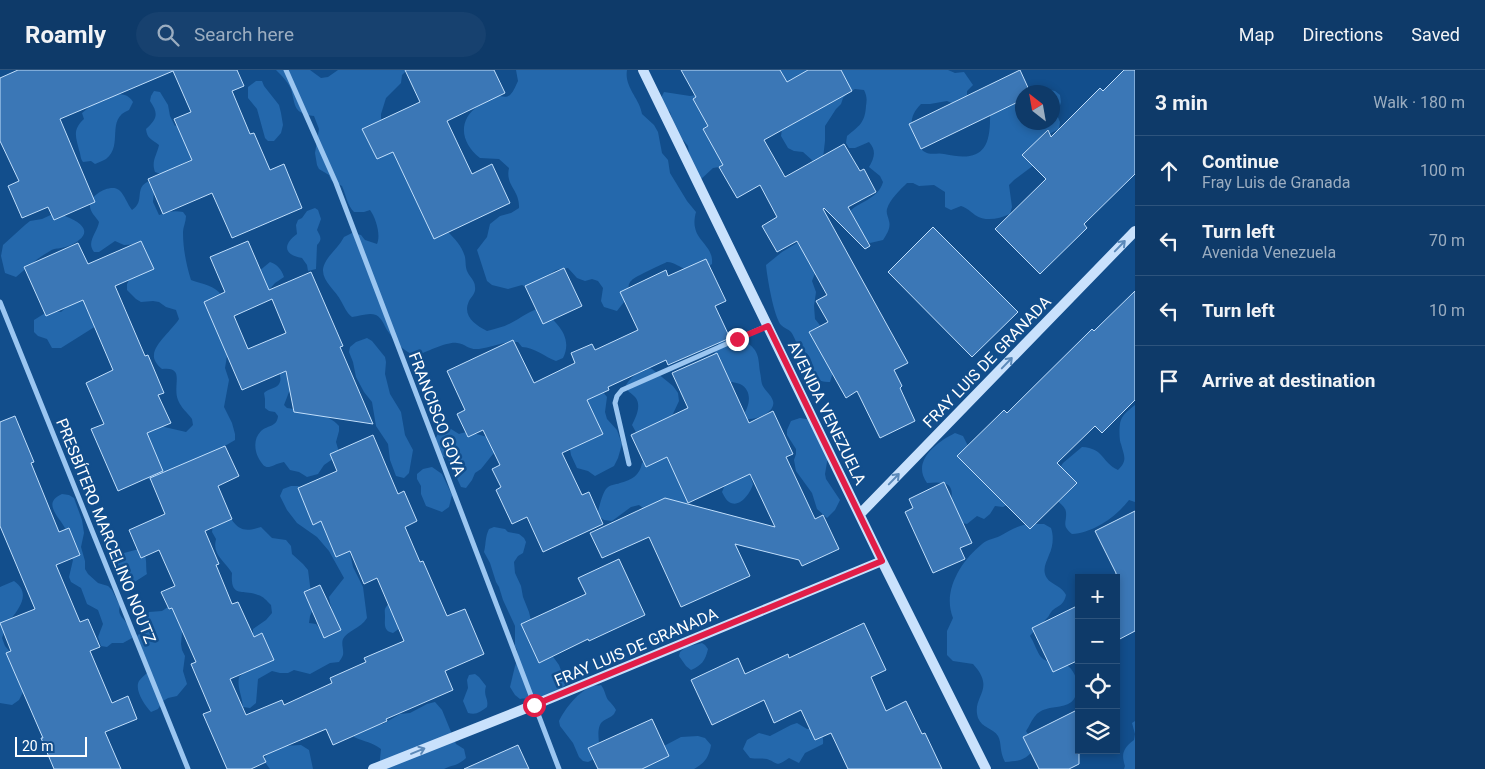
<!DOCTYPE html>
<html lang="en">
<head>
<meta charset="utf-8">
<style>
	:root { --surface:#0e3a69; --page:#17416f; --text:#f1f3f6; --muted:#9badc0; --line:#2e547d }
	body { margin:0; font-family:Roboto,sans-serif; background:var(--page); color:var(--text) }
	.controls { position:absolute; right:15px; bottom:15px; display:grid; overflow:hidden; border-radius:0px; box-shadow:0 2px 8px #0003 }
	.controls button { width:45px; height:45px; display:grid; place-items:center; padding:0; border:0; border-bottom:1px solid var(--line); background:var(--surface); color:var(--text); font:25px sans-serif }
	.compass { position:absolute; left:1015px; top:15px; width:45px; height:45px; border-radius:50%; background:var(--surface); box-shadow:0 2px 8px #0003; rotate:329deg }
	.scale { position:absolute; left:15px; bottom:12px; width:72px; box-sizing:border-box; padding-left:5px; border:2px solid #fff; border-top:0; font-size:14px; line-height:18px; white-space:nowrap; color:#fff; -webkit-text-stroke:4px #124e8c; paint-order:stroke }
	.stop { position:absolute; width:15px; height:15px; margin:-11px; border:4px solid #e11d48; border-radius:50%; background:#fff }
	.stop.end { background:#e11d48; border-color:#fff; box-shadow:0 1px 5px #0008 }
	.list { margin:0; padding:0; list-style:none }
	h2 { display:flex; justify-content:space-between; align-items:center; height:65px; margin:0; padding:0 20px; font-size:21px }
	h2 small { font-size:16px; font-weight:400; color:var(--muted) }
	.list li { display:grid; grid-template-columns:32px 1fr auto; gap:15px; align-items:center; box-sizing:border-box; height:70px; padding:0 20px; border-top:1px solid var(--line) }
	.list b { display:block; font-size:19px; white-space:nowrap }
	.list p { margin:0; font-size:16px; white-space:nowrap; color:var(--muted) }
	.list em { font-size:16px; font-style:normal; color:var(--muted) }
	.icon { flex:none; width:28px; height:28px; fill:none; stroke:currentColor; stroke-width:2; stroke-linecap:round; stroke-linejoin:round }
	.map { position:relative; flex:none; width:1135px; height:699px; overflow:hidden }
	header { display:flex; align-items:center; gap:30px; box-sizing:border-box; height:70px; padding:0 25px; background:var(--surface); border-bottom:1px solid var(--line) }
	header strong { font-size:24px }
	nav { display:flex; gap:28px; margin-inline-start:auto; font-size:18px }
	.search { width:350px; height:45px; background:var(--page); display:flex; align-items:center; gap:12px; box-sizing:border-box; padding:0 18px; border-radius:28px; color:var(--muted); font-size:19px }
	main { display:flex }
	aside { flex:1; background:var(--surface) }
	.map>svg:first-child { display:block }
	.green { fill:#2468ac }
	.building { fill:#3b77b6; stroke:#c1dffc; fill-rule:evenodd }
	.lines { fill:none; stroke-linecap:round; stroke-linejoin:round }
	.street { stroke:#9bc6f1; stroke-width:5 }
	.secondary { stroke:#c9e1fc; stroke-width:10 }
	.oneway { stroke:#5b89b9 }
	.route { stroke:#e11d48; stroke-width:6 }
	.labels { text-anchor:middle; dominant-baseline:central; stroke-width:5; stroke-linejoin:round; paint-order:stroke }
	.street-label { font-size:16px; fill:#fff; stroke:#124e8c }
</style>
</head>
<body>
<header>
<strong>Roamly</strong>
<div class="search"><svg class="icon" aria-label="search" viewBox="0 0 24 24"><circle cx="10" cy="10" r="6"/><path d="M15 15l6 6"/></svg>Search here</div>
<nav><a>Map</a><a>Directions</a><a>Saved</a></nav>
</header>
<main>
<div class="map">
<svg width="1135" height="699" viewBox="0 0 1135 699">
	<rect width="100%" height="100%" fill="#124e8c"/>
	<path class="green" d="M 276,0 L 310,0 L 321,8 L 328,7 L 338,0 L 407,0 L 402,5 L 401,13 L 386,28 L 381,44 L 381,52 L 447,161 C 455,169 462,176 465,187 C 466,192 465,198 468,203 C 470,207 475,211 475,217 C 476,223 472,226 469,231 C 462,246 475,255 487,261 C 495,259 504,257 511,253 C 521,248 529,241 540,238 C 555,251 574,266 563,288 L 556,291 C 545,287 534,277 522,277 L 518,272 C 505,271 492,277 479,279 C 468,280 466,274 457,273 C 448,271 426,282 416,286 C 403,281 395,272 387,260 C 384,255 382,248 376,245 C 369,242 360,246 352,247 C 346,242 345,238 341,231 C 335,219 317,208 325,193 C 330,183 339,177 344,167 L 352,163 L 361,165 L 365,170 L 377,174 C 381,165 376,148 370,140 L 364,142 L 354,142 C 347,135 346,125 342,116 L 331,110 L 329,105 L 319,99 L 317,95 L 315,83 L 319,59 L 314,46 C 293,43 296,37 291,19 C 288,12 281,5 276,0 Z
		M 516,0 L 627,0 C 624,17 640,29 642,44 L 654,55 L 658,62 L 662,83 L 668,90 L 670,103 L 687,131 L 696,142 C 688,171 714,172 712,194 C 706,199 694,201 686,199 C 680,198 675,192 667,192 C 665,193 634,207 632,210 C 627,214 629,219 628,224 C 626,230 621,236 617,241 L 604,237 L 601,231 L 603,218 L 598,211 L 592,209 L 585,211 L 577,208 L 568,198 L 556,200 L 528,218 L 522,215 L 508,219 L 492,215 L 487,211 L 477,180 L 487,167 L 490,154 L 500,146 L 511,143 L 519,138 C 520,120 505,116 509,98 L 499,89 L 480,88 C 461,73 457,51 478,36 C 482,33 490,27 495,26 C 501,25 505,29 510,25 C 514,21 516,15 518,11 Z
		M 775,0 L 948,0 L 955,3 L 964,2 L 973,15 L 967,21 L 967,27 L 957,35 L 947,31 L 930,34 L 921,34 C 908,47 910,58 918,73 C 920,77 921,80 925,82 C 932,86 937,82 944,84 C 980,92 991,81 990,44 L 1022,26 L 1022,52 L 1052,52 L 1052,22 L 1032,22 L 1041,18 L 1055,21 L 1060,25 L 1061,32 L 1057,45 L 1060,52 L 1059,59 L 1047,65 L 1034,95 L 1014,110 L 1009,115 L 1012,137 L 1010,144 C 998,149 986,152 975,145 C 970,141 967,138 961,136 L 951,140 L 945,137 L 945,122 L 934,115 L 919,116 L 913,113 L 907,113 C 900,120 890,129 887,139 C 886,144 888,146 889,151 C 891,157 887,164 883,170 L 870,173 L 858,165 L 847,144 C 858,131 878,130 883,112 L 880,106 L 869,97 C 874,88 877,81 869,72 L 855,78 L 849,78 L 846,73 L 847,66 C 859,56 865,53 866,36 C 867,30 867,26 864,20 L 855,19 L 849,22 L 843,28 L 841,34 L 836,39 L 825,56 L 825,71 L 823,88 L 813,91 L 803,82 L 794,81 L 788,78 L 781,66 L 782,59 Z
		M 256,11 L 262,11 L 264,16 L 279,35 L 281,43 L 283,55 L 281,63 L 274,71 L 268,71 L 265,68 L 257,39 L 248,28 L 248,17 Z
		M 154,21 L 160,22 L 168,35 L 170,46 L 175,56 L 180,54 L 197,87 C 184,92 174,99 161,104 L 155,102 C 151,91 157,85 159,75 C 152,69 147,69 146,59 C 157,49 159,44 150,31 L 151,26 Z
		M 664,22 L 690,26 L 697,25 L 739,88 L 719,97 L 713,98 L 699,111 L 689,83 L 688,76 L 684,71 L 677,66 L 670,42 L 665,38 L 661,28 Z
		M 113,24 C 123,24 128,24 133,32 L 129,40 C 105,49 124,75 106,89 C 103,91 99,92 95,94 L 91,91 L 83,92 C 80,88 81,85 79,80 C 76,67 72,60 84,49 L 82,43 L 88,38 L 91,30 Z
		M 149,111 L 154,121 L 153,132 L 159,145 C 168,142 173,140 183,142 L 186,146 C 186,152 183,157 183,162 C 183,178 186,194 191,210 C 202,214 215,215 222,226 L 228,280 L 225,298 L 229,310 L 224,337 L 232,353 L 235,364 L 235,370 L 218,380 L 151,410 L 146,408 L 144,363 L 160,356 L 186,362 L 193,355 L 192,349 C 187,342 181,338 178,330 C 172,315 186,296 162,299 C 158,296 153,290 154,285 C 154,274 173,259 179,249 L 176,240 L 166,237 L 159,232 L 153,231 L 141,232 L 136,229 L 127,220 L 127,214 L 129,210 L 143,189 L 145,178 L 140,174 L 124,175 L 115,171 L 99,182 L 94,182 C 86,172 97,163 99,152 C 96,147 90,142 90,136 C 89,125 111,113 119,120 C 125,125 127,134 132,140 C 146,131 133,118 149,111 Z
		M 315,138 L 318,140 L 321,149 L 317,160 C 320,166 323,169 317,175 L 316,199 L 308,201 L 307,195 L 302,188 C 283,185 283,174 297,164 L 296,155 L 298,150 L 302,148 L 307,141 Z
		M 55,143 C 64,145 97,156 79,170 C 75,174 67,177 61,178 C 57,179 54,178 50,181 C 37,188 27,198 16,207 L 5,203 L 1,186 L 3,175 L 25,155 L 30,151 L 42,149 Z
		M 800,171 L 817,198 L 812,211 L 816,222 L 814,236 L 815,249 L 823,259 L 833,302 L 830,312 C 809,313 816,297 809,286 C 806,282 801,279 798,275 C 795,271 794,265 790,261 C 788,259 784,258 781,255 C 774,247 767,207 766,195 L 782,182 Z
		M 270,192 C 277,194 282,200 284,207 L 275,213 L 268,221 L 253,206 Z
		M 82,223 L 96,256 L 61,278 L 52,278 L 47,269 L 38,266 L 34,262 L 34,250 L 50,240 L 61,242 Z
		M 732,260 C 737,262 739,266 743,270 C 759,280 758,285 760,302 C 761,306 761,311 762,314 C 764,320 771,324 773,331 C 776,342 757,350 747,349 L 745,342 C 750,334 752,320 740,314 C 738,313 735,313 732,312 L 725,318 L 708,290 L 714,284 L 723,264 Z
		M 367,268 L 372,271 L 385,287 L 386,292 L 385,304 L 390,324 L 401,342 L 405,365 L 413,380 L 409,403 L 404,408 L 396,406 L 390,390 L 388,374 L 376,356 L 372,332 L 364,322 L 356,307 L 353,292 L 349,282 L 350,277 L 356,272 Z
		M 649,298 L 652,299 L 673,316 L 678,323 L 679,331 L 671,348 L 637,364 L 632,355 C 636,347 642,335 635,327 C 631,322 627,323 626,315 C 631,307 639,300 649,298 Z
		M 284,301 L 289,302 L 299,313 L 289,322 L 284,335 L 287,338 C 305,341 327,342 339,356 L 339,361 L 336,372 L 339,382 L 337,386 L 324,395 L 318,404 L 307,407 L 299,402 L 290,400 L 284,392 C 269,395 267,404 258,387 C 254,378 254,368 261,361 C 268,355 277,357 278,346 L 275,342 L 269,341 L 265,338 L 265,329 L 264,323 C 268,318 278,319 280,312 C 281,309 280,307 280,304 Z
		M 603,322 L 607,327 L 605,342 L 607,349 L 617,360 L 622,374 L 618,388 L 614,396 L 595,406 L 588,401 L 577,398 L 571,385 L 569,374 L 500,379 L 493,384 L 481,399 L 475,403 L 472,410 L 466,418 L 461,417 L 448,389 L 440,385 L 434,372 L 441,357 L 451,359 L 459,364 C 470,360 477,365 489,367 Z
		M 1135,335 L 1135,432 L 1129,430 C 1116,447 1093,463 1072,464 C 1061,455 1067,453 1066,442 C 1065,436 1060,434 1056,429 C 1053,425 1051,419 1048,415 L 1063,393 L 1082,377 C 1104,378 1102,393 1118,400 C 1128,390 1124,386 1121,374 C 1119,370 1119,354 1121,350 C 1123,344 1130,339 1135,335 Z
		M 800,348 L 812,350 L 828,386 L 825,404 L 826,409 L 840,430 L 835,440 L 827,448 L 817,439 L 812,423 L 796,401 L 794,390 L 796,384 L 796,379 L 787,365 L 787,360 L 791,351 Z
		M 955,363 L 963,366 L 973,386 L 1011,433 L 1003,437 L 995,436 L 990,444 L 984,449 L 977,446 L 967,454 L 958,452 L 949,443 C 953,420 957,410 927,413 C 911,391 937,372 955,363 Z
		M 669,378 L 691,425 L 686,436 L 647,441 L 639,435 L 631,437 L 612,451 L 604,450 L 597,445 C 599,438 602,424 606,419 C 610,414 615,415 620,413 C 632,410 640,405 642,393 Z
		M 432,397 L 442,404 L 452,425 L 449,437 L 442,442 L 426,436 L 421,424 L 421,416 L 417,409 L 417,404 L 423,399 Z
		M 749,403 L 753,414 C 751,422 740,439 729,432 C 726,430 724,426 722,422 L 727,410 Z
		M 291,416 L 298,416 L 305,419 L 321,452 L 328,456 L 349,479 L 353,497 L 363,517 L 367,548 C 361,558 347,561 343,569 C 341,574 344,580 343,585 C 342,588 340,590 339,592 L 330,593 L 310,604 L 294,600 L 288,603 L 280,603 L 272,601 L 258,609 L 256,633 L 250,638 L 243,637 C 242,625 237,618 239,607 L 245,602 L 253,566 L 253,559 L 266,550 L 272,543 L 271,535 C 267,531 263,526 258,525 C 243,519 230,529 232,503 C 224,490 212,485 216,469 L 212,462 L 213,455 L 225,447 L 232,450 C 240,462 248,461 261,457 L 272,468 L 286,470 L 291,476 L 292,484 L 303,494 L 308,500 L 313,539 L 310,546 L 309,553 L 316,554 L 321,560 C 337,545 332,546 329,527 L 344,508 L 329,481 L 317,467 L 297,453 L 287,440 L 280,426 L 283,419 Z
		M 62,424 L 69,425 L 74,428 L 82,450 L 84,463 L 81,477 L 85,491 L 85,499 L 88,504 L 98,513 L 108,516 L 112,520 L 120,536 C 116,547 127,549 130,559 C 131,560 132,566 132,568 L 123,573 L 112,573 L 107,577 L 101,576 L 98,567 L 103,554 L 98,540 L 87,534 L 81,518 L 71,512 L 69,507 L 73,490 C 71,487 68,483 68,480 C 67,475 69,469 67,463 C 64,450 39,434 62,424 Z
		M 1028,454 L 1044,454 L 1051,458 C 1054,466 1053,477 1049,485 C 1047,491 1043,497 1045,504 C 1048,515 1061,514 1066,525 C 1064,535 1059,535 1053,540 C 1051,541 1049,546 1048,547 C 1042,554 1035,559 1030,566 C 1034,572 1037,582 1041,587 C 1047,594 1055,590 1063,593 C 1071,596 1077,606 1077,614 C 1078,646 1050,630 1036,645 C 1032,649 1029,657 1026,661 L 1030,667 L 1032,682 C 1023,691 1018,691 1005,692 C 999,681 1002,673 998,666 C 993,658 982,658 978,648 C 971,626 997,620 973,594 L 953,591 L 947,585 L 947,561 L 953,548 C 942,521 961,491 982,474 C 988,469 994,469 1000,466 C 1009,461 1016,456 1028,454 Z
		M 494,457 L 505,459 L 508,462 L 519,464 L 524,468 L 526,472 L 523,483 L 518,486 L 514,492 L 515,503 L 521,516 L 523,527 L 529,542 L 533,559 L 559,595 L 566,614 C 560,621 546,629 536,629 C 531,629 525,628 520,629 L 515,625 L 510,617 L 515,596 L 518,588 L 517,580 L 515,576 L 515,556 L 503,530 L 499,517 L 496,512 L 490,493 L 484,482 C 486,474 485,467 489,459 Z
		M 139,479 C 149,486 145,494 147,504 L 133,513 L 126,513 L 120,506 L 117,489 L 124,483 Z
		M 14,511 C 31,523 20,537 11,549 C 7,555 4,561 2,568 L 5,576 L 11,583 L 26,616 L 19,630 L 12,635 L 0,633 L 0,517 Z
		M 393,531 L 407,553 L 393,563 C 383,561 385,554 385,546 C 385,542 384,540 386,537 C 388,534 390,533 393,531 Z
		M 174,533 L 186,556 L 182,562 L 181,574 L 182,580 L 185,586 L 183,601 L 187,614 L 177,626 L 168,628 L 163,631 L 158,639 L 151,642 C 145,636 134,620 139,611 C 141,608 145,605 148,602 L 136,567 L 142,561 L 149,542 L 162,541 Z
		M 702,573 L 705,575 L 708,579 C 705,591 702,595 691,600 L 686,596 L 679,586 L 680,582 L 686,577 Z
		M 475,604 L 479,607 L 486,616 C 483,627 489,628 487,637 C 480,642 477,645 468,643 L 463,631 L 468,618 L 467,610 L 469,605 Z
		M 601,615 C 605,620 605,625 608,630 C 611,633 614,636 616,640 L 614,644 C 611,648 604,649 601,653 C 593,666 608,684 588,692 L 583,691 L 579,687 L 573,673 L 560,656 L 559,651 C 565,639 578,621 593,616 C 595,615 598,616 601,615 Z
		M 435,632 L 442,640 L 456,674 L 464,679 L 466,688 C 456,697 454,694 444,699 L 379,699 L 381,679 C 372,672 365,672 354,667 L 353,662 L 374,655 L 383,654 L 400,644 L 410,643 L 427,634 Z
		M 1135,651 L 1135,699 L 1124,699 L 1125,696 C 1121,684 1123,678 1134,670 L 1135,664 L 1132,653 Z
		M 797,653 L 807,659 L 813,658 C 820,662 824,664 823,674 L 805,683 L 799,693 L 789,688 C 775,697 780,694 767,689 C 762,688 755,689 750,688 L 743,679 L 747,670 L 759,663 L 770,666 L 791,655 Z
		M 698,666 L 705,668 L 711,675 C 709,687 705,693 694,699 L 613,699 L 662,677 L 681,667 Z
		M 301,675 L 309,680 L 313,699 L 270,699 L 264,691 L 267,682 L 283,676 Z"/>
	<path class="building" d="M 18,0 L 237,0 L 244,16 L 232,21 L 250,64 L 254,63 L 270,100 L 284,94 L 302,138 L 232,168 L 212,123 L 163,144 L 148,109 L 192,90 L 174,49 L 191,42 L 173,1 L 60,49 L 95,132 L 54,150 L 48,137 L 22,148 L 8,116 L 19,111 L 0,71 L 0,8 Z
		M 405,0 L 494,0 L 505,23 L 447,51 L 472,104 L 492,94 L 510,133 L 434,169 L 393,82 L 377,89 L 362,59 L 420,32 Z
		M 681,0 L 780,0 L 787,12 L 808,0 L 841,0 L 852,21 L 764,70 L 785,107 L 844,74 L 860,101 L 864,99 L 876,122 L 848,137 L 870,176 L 865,179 L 824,138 L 823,139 L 908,293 L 894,300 L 902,316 L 900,318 L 915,351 L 880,368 L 857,321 L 846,328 L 809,262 L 828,252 L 816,231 L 827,225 L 797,171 L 777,182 L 762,156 L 777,147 L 760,115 L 737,128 L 719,97 L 723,95 L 703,59 L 708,56 L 693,29 L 696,27 Z
		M 1020,0 L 1030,22 L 1022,22 L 1022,30 L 921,79 L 909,54 Z
		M 1124,0 L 1135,0 L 1135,104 L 1084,154 L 1087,158 L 1040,204 L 995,159 L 1046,109 L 1022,85 L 1048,60 L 1051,67 L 1100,18 L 1103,21 Z
		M 933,157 L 1018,242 L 972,287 L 888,202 Z
		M 141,171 L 154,199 L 115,216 L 145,286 L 148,285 L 164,323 L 158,325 L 171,353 L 147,363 L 163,401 L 118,421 L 91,359 L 104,354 L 86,313 L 113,300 L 83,230 L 46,246 L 24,197 L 78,173 L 88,194 Z
		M 248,171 L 269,220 L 311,202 L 343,276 L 340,277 L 373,354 L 294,342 L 286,301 L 242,320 L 204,232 L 225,222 L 210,187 ZM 272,229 L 286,263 L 248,279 L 234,246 Z
		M 706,189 L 726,231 L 715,236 L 730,268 L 668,295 L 666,290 L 608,317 L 609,320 L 587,330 L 603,364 L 562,383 L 582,425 L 589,422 L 603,454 L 543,482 L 527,447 L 512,454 L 496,420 L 501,417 L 492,399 L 500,395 L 483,360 L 468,367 L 457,344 L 465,340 L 447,301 L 513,270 L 534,313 L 575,293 L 571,283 L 592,274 L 595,280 L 638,260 L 620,222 L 666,200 L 668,206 Z
		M 564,198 L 582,236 L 543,254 L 525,216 Z
		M 1135,221 L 1135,330 L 1102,363 L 1095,356 L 1057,393 L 1077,413 L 1030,459 L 957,386 L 1004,340 L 1007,343 L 1092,259 L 1094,261 Z
		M 717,283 L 749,353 L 773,341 L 793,384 L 786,387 L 815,449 L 823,445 L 839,479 L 802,496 L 799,490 L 735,474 L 750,506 L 681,537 L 649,467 L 602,488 L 590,463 L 665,428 L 775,457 L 750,404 L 688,433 L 667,387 L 646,397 L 631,365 L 688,338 L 672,303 Z
		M 15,346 L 34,392 L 31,393 L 59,462 L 69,458 L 80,485 L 56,495 L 80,552 L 88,549 L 100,577 L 90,581 L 112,633 L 128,626 L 137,649 L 105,662 L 121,699 L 54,699 L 41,668 L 43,668 L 6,583 L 11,581 L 0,553 L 35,539 L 0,456 L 0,352 Z
		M 373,365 L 398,424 L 404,421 L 417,451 L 405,457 L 420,492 L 423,491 L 447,546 L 465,539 L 484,584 L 445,601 L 453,620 L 386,649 L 387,651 L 333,675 L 326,659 L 263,686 L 266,692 L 251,699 L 227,699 L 203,644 L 211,641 L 191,594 L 196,592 L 172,538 L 169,539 L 161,522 L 175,516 L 159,480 L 141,488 L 129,460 L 165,444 L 150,408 L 225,376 L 239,406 L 218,416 L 232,449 L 205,461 L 219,494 L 216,495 L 232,534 L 238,532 L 254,567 L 262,563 L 274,590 L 230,609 L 246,645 L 282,630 L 284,635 L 332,613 L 330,608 L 366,592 L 364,588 L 404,571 L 377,508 L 364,514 L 350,481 L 336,487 L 321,451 L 313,455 L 298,418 L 337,401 L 330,384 Z
		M 944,412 L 972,473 L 960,478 L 965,489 L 933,503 L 905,442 L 913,438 L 909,429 Z
		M 1135,441 L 1135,561 L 1116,571 L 1116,503 L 1095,461 Z
		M 619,489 L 645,545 L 589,571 L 588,569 L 539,593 L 521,554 L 586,524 L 578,508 Z
		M 320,515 L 341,560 L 324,568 L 304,522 Z
		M 1079,535 L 1079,590 L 1053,602 L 1032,558 Z
		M 864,553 L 886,600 L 871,607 L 886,641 L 906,631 L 922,664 L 925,663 L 942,699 L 848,699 L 831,663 L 815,670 L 801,640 L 774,653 L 764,630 L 712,655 L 691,610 L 738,588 L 745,604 L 788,584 L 789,588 Z
		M 1079,639 L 1079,694 L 1069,699 L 1039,699 L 1023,667 Z
		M 652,649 L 669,686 L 642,699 L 598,699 L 588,678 Z
		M 518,675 L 529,699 L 464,699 Z"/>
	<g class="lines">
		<path class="street" d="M 286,0 L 336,113 L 559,699
			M 0,232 L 188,699
			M 629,394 L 615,333 L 617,326 L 622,320 L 767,256"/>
		<path class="secondary" d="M 643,0 L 882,491 L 986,699
			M 860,444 L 1135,161
			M 373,699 L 534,635 L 882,491"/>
	</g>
	<defs><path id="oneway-shaft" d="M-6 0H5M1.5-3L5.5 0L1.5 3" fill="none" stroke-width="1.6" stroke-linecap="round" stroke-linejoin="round" transform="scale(1.25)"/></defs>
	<g class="oneway">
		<use href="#oneway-shaft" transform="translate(1120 176) rotate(-46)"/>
		<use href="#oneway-shaft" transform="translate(1007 293) rotate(-46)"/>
		<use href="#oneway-shaft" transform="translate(894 409) rotate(-46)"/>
		<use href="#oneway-shaft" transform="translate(418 681) rotate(-22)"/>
	</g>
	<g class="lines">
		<path class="route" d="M 534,635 L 882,491 L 768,256 L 737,269"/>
	</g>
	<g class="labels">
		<g class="street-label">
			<text transform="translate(987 292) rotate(-46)">FRAY LUIS DE GRANADA</text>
			<text transform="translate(827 343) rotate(64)">AVENIDA VENEZUELA</text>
			<text transform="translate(437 344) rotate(69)">FRANCISCO GOYA</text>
			<text transform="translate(106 461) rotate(68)">PRESBÍTERO MARCELINO NOUTZ</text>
			<text transform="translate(636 577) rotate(-23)">FRAY LUIS DE GRANADA</text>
		</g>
	</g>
</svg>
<div class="controls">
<button>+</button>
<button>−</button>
<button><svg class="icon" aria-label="locate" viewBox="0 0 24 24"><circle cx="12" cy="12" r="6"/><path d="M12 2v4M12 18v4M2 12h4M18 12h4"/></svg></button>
<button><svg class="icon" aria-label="layers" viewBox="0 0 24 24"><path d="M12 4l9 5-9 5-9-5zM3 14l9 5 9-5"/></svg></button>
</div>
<svg class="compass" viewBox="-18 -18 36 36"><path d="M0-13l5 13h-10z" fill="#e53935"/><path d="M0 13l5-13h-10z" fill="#9badc0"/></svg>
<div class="scale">20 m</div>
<div class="stop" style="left:534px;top:635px"></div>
<div class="stop end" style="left:737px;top:269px"></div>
</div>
<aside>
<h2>3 min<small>Walk · 180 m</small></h2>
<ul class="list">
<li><svg class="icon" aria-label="ahead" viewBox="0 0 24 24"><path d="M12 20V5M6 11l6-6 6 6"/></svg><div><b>Continue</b><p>Fray Luis de Granada</p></div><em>100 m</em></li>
<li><svg class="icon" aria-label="left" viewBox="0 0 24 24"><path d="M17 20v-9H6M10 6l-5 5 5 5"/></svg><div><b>Turn left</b><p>Avenida Venezuela</p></div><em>70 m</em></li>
<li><svg class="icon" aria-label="left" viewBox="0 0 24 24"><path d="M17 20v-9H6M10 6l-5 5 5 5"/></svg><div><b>Turn left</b></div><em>10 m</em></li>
<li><svg class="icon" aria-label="arrive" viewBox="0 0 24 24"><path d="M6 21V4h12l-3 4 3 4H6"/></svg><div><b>Arrive at destination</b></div></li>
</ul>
</aside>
</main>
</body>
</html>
